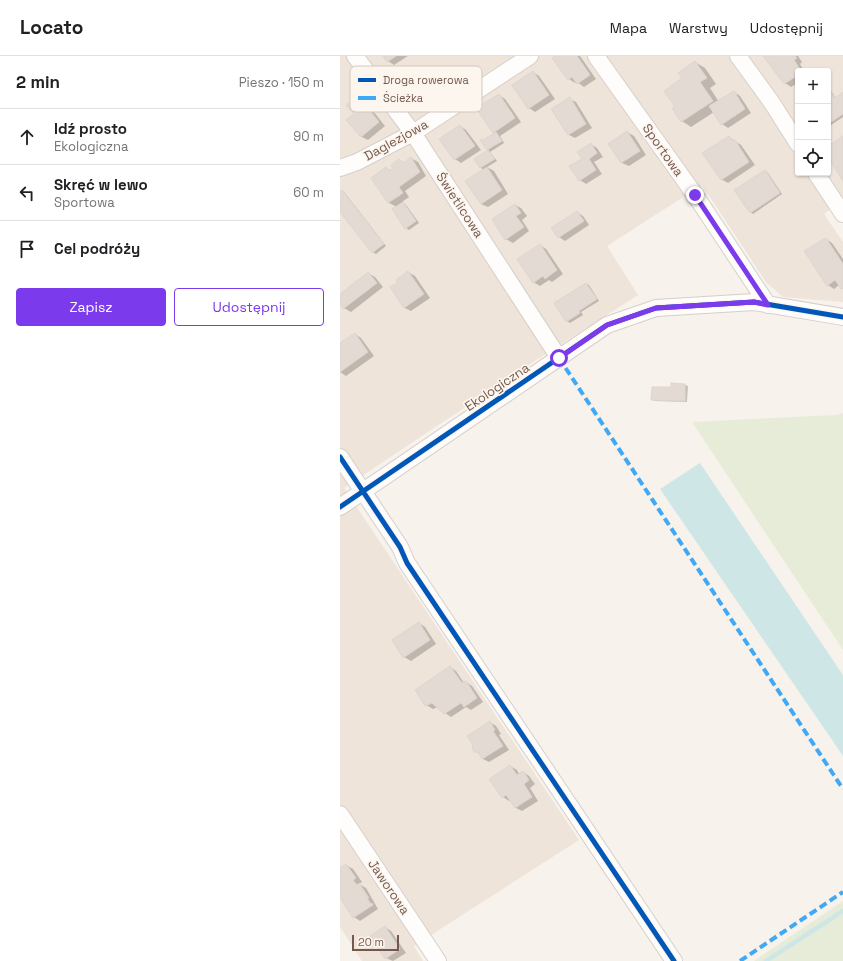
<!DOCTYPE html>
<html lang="pl">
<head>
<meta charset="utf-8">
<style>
	:root { --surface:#fff; --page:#f2f2f2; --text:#202124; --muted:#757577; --line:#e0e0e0; --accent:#7c3aed }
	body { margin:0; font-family:"Space Grotesk",sans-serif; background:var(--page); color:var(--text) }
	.controls { position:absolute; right:12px; top:12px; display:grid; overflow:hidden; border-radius:4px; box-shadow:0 1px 3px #0004 }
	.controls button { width:36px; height:36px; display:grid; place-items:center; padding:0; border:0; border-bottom:1px solid var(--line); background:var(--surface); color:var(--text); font:20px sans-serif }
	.scale { position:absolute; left:12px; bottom:10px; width:47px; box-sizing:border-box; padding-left:4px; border:2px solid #73584e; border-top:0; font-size:11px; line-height:14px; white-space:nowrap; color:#73584e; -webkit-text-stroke:3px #fdf6ef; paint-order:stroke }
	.stop { position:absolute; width:12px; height:12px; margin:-9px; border:3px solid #7c3aed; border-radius:50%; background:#fff }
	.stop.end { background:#7c3aed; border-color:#fff; box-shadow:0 1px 4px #0008 }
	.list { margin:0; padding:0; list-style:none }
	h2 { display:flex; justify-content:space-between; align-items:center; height:52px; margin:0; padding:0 16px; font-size:17px }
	h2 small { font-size:13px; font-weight:400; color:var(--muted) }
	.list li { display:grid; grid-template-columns:26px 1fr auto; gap:12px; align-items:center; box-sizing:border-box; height:56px; padding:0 16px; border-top:1px solid var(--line) }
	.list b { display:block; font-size:15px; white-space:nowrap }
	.list p { margin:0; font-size:13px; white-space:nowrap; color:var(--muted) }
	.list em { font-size:13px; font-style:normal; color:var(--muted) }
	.actions { display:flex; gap:8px; padding:12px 16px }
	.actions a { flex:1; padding:9px 0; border:1px solid var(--accent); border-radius:4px; text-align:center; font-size:14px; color:var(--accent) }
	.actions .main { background:var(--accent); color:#fff }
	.icon { flex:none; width:22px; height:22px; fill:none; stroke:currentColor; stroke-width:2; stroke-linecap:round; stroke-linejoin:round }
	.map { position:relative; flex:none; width:503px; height:905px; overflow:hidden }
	header { display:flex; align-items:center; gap:24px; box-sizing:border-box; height:56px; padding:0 20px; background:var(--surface); border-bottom:1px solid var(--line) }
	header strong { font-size:19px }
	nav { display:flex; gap:22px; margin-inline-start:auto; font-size:14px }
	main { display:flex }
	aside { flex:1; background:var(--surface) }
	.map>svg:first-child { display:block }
	.residential { fill:#efe4da; fill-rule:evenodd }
	.green { fill:#e6ecd8 }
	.water { fill:#cfe6e6 }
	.shadow { fill:#0003 }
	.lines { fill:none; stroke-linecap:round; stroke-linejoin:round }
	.stream { stroke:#cfe6e6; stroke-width:4.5 }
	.building { fill:#e3dad4; stroke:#dfd5cf }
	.minor-casing { stroke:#d6cfca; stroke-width:18 }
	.minor { stroke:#fefdfc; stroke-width:16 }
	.quiet { stroke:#3fa9f5; stroke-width:4; stroke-dasharray:8 4; stroke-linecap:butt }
	.cycleway-casing { stroke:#fdf6ef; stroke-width:8 }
	.cycleway { stroke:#0057b8; stroke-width:5 }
	.route { stroke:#7c3aed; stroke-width:5 }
	.labels { text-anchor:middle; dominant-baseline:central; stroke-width:3.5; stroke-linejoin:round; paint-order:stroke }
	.street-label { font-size:13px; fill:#73584e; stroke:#fdf6ef }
	.key { fill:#fdf6ef; stroke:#d4c7bf; stroke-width:1 }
	.key-label { font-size:11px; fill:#73584e }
</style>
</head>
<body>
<header>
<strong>Locato</strong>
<nav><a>Mapa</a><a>Warstwy</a><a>Udostępnij</a></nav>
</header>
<main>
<aside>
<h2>2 min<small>Pieszo · 150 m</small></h2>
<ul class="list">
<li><svg class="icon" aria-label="ahead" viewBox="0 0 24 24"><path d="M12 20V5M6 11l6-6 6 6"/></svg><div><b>Idź prosto</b><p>Ekologiczna</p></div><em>90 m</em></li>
<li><svg class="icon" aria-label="left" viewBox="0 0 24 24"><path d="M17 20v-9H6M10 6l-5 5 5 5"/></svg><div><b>Skręć w lewo</b><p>Sportowa</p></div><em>60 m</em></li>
<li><svg class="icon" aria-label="arrive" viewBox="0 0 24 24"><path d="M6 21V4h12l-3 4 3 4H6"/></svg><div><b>Cel podróży</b></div></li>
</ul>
<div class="actions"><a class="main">Zapisz</a><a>Udostępnij</a></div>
</aside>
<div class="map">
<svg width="503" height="905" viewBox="0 0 503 905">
	<rect width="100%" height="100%" fill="#f7f2ec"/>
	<path class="residential" d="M 0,0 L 503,0 L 503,144 L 484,158 L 503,186 L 503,246 L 443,241 L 426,226 L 362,129 L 267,190 L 298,239 L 190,308 L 4,432 L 239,784 L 74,890 L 83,905 L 22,905 L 0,871 ZM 458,15 L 488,15 L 488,117 L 458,117 Z"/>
	<path class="green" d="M 503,357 L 503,594 L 352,366 L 497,359 Z
		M 503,845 L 503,905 L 414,905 Z"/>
	<path class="water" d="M 360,407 L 503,619 L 503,700 L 320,433 Z"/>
	<path class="shadow" d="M 44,0 L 68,0 L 54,9 L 48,5 Z
		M 217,0 L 240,0 L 256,23 L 244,31 L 237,26 L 235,27 L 229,23 L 214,2 Z
		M 424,0 L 458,0 L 462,6 L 460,8 L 464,15 L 458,15 L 458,27 L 451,31 L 445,27 Z
		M 355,6 L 365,12 L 376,28 L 370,32 L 379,46 L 394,36 L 400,40 L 411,57 L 388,72 L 382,68 L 374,56 L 351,71 L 342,65 L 336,51 L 343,23 Z
		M 193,16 L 199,20 L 215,43 L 195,56 L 189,52 L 174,29 Z
		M 488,31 L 496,42 L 503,37 L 503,61 L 488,71 Z
		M 159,39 L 165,43 L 181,66 L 160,80 L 164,87 L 150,96 L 157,105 L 147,111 L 154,115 L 168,138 L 148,151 L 141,148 L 144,114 L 141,112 L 136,103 L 149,94 L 143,85 L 155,77 L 153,76 Z
		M 18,41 L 25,45 L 45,70 L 28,84 L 22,81 L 7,64 L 15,58 Z
		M 230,43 L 236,46 L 252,72 L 235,82 L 229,79 L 212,53 Z
		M 120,70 L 126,74 L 141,94 L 121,107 L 115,103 L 101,83 Z
		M 287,76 L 294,80 L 306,99 L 289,110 L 282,107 L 269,88 Z
		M 389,81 L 401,89 L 415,109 L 388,127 L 381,123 Z
		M 251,88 L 257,92 L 263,101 L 254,106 L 262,118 L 246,128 L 240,124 L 244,103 Z
		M 71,102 L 78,106 L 86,120 L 65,135 L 69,141 L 62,146 L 66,149 L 79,167 L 69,174 L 66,172 L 57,151 L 49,147 L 33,122 L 46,112 L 51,115 L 60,104 L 64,107 Z
		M 425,115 L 428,117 L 442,138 L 413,158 L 410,156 Z
		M 2,135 L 5,137 L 46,190 L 36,198 L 33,196 L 0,154 L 0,137 Z
		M 175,149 L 181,152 L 187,160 L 182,164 L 189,175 L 173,187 L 166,183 Z
		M 237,156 L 243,160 L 249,169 L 225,185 L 219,181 Z
		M 486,183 L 492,187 L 503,203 L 503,233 L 499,229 L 494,233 L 488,229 Z
		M 200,189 L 206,193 L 223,218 L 212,226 L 209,224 L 200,230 L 193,226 Z
		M 68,216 L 75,220 L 90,242 L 71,255 L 65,252 L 52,232 L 59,227 Z
		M 28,217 L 35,221 L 43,231 L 11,256 L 4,252 L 0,247 L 0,239 Z
		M 246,228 L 249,229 L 259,245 L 241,256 L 243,259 L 230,267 L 227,265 Z
		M 15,278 L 21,282 L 34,300 L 6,320 L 0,316 L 0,289 Z
		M 332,328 L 345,329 L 348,330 L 347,346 L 315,345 L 312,343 L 332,332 Z
		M 79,567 L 85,571 L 96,588 L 71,605 L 64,601 Z
		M 110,611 L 116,615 L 124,627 L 126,626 L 132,630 L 143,646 L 131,654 L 126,651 L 111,661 L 105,657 L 98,651 L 93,653 L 86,649 Z
		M 150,666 L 156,670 L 161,678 L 159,679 L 169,694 L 149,706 L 143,703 L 140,698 L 135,695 Z
		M 170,710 L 177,714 L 179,718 L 183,716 L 189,720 L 195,728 L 190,732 L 198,745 L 182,755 L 176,752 L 171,744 L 169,745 L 163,741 L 151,723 Z
		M 6,809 L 13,813 L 22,826 L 19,828 L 26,832 L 38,853 L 20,865 L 14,861 L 0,840 L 0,813 Z
		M 45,871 L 51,875 L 66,897 L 53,905 L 46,902 Z"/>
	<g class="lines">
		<path class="stream" d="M 426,905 L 503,855"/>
	</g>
	<path class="building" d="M 43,0 L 56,0 L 47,6 Z
		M 215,0 L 237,0 L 250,19 L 237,28 L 232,21 L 228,24 L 212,2 Z
		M 423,0 L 455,0 L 457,2 L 454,4 L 461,15 L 458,15 L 458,19 L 444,28 Z
		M 355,5 L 367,22 L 360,26 L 373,45 L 341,66 L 332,52 L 335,51 L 324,35 L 342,22 L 338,17 Z
		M 193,15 L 209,39 L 188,53 L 172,29 Z
		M 488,32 L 495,42 L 503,36 L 503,58 L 488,68 Z
		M 394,35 L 405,53 L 381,69 L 369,50 Z
		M 159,38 L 175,62 L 153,77 L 136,52 Z
		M 18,40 L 39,66 L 21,81 L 6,64 L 14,58 L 6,49 Z
		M 230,41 L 246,68 L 228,79 L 211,53 Z
		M 120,69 L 135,90 L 114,104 L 99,83 Z
		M 287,75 L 300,95 L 281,107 L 268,88 Z
		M 156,76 L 162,85 L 147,94 L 140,84 L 142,83 L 143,84 Z
		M 389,80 L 393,85 L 395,84 L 409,106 L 381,124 L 362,97 Z
		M 503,80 L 503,125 L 488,102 L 488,90 Z
		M 251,87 L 257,97 L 249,103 L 256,114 L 239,125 L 229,110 L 242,103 L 237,96 Z
		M 148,94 L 155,103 L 140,112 L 134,103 Z
		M 71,101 L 80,116 L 59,131 L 63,137 L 48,147 L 31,122 L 46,111 L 49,115 L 53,112 L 51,109 L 59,103 L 63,107 Z
		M 147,111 L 162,134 L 141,148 L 125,125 Z
		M 425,114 L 440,137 L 410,157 L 394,134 Z
		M 2,134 L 44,188 L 32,197 L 0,156 L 0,136 Z
		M 63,146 L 76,165 L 65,173 L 52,153 Z
		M 175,148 L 181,157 L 176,160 L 184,171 L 165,184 L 152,163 Z
		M 237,155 L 244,165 L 218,182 L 211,172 Z
		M 486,182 L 503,208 L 503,232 L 501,233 L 495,224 L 487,230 L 464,195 Z
		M 200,188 L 217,214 L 205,223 L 203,220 L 193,227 L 177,203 Z
		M 68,215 L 84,238 L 64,252 L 50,231 L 58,227 L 56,224 Z
		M 28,216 L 37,227 L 3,253 L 0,249 L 0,238 Z
		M 246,227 L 257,243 L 239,255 L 240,257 L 226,266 L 214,247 Z
		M 15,277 L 28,296 L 0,316 L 0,287 Z
		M 331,327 L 345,328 L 345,345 L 311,344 L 312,331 L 331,331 Z
		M 79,566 L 90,584 L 63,602 L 52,584 Z
		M 110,610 L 122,627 L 126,625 L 137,642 L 124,651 L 121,647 L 104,658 L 92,647 L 85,650 L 75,634 Z
		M 150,665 L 155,674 L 153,675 L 163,690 L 142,703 L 138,696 L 134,696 L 132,692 L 133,689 L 127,680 Z
		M 170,709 L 177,719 L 183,715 L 189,724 L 184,728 L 192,741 L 175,752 L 166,739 L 162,742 L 149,723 Z
		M 6,808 L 16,822 L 13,824 L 17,829 L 19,827 L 29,842 L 27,842 L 31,848 L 32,847 L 33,849 L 13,862 L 0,842 L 0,812 Z
		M 45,870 L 60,893 L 45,903 L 30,880 Z"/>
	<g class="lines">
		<defs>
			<path id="minor" d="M 15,0 L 73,77 L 219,302
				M 256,0 L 355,139 L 428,249
				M 398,0 L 432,47 L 458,88
				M 0,112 L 17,106 L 73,77 L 190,0
				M 476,117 L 503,158
				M 0,401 L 60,491 L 67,507 L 334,905
				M 0,451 L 267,269 L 316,252 L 414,246 L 503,261
				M 0,758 L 98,905"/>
		</defs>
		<use href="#minor" class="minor-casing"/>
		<use href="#minor" class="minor"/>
		<path class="quiet" d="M 219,302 L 503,733
			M 400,905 L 503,836"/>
		<defs>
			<path id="cycleway" d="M 0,401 L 60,491 L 67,507 L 334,905
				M 0,451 L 267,269 L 316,252 L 414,246 L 503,261"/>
		</defs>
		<use href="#cycleway" class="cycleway-casing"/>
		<use href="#cycleway" class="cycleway"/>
	</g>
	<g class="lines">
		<path class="route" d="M 219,302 L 267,269 L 316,252 L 414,246 L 428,249 L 355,139"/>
	</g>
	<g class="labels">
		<g class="street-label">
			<text transform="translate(56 84) rotate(-29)">Daglezjowa</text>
			<text transform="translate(323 94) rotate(55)">Sportowa</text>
			<text transform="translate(120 149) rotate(57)">Świetlicowa</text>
			<text transform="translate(157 331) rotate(-34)">Ekologiczna</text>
			<text transform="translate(49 831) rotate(56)">Jaworowa</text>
		</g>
	</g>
	<rect x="10" y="10" width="132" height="46" rx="6" class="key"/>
	<rect x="18" y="22" width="18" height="4" fill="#0057b8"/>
	<rect x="18" y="40" width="18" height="4" fill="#3fa9f5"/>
	<g class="key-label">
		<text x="43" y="28">Droga rowerowa</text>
		<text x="43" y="46">Ścieżka</text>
	</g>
</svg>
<div class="controls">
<button>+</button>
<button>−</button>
<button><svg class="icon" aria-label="locate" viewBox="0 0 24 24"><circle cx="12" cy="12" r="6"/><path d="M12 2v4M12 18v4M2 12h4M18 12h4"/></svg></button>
</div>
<div class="scale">20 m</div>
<div class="stop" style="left:219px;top:302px"></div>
<div class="stop end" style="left:355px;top:139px"></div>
</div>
</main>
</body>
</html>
